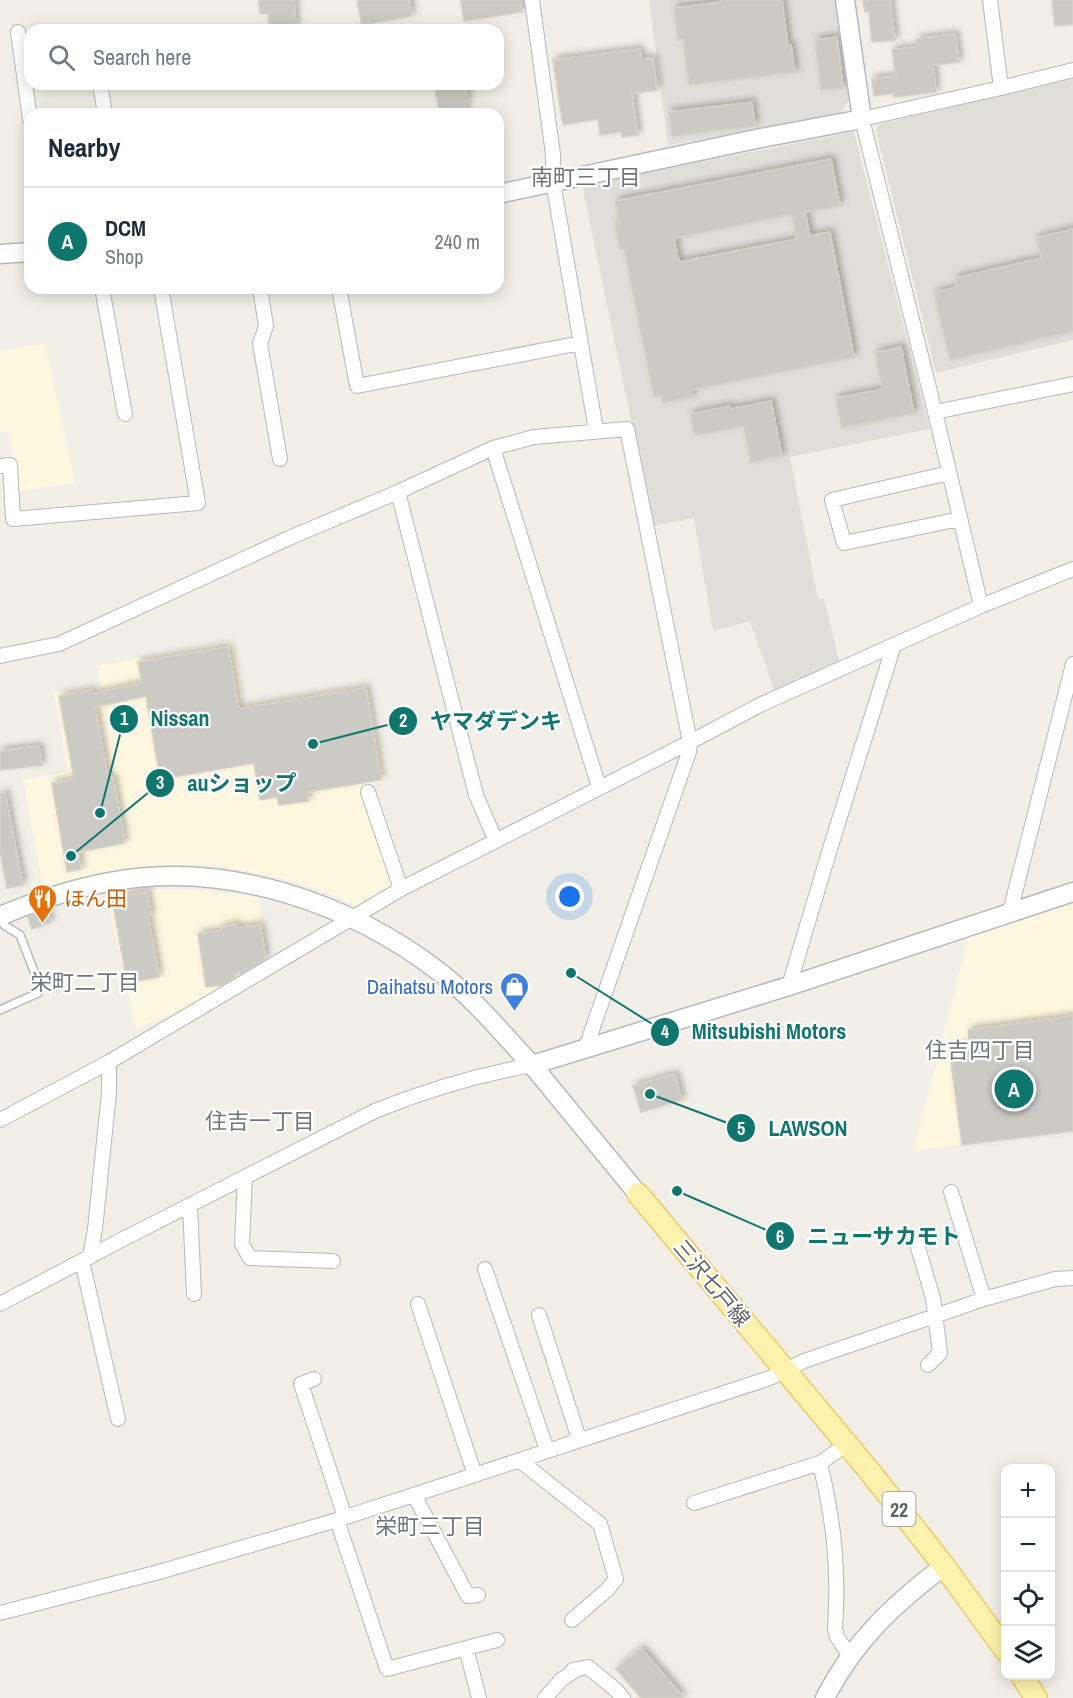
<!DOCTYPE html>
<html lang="en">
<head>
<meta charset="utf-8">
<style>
	:root { --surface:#fff; --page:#f6f6f7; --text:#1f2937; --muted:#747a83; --line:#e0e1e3; --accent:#0f766e }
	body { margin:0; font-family:"Archivo Narrow","Noto Sans JP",sans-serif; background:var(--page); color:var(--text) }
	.controls { position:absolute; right:18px; bottom:18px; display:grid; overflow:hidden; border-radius:12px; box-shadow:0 3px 15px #0003 }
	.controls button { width:54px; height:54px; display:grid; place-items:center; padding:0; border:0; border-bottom:2px solid var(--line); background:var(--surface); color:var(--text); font:30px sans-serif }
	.you { position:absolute; left:570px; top:897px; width:21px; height:21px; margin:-15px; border:4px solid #fff; border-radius:50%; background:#1a73e8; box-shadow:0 0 0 9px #1a73e833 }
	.badge { display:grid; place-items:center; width:39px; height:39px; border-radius:50%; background:var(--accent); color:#fff; font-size:20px; font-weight:700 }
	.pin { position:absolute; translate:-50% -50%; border:3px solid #fff; box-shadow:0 2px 6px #0006 }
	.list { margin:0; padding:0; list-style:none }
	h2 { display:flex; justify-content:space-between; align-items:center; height:78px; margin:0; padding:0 24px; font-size:26px }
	h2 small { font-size:20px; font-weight:400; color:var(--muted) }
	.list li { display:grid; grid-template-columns:39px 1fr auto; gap:18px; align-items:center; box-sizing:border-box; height:108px; padding:0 24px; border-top:2px solid var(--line) }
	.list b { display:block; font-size:22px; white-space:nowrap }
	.list p { margin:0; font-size:20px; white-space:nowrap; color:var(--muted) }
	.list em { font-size:20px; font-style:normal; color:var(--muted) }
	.icon { flex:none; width:33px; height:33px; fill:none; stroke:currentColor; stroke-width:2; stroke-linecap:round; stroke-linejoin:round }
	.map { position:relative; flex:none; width:1073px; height:1698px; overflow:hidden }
	.search { position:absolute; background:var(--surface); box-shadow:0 3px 15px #0003; left:24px; top:24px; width:480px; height:66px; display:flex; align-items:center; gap:15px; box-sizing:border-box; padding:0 21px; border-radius:18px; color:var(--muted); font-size:22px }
	.panel { position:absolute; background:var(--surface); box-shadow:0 3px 15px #0003; left:24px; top:108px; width:480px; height:186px; border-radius:18px }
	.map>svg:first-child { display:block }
	.commercial { fill:#fef7e0 }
	.industrial { fill:#e0deda }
	.building { fill:#cccac5; stroke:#d6d1c6; stroke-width:1.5; fill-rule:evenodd; filter:url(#shadow) }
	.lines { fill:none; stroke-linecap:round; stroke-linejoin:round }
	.lane-casing { stroke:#b5b8bc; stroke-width:10 }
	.street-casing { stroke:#b5b8bc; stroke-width:16 }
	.secondary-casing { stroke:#b6babf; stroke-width:21 }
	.primary-casing { stroke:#f2c960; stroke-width:24 }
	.lane { stroke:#fff; stroke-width:7 }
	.street { stroke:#fff; stroke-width:14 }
	.secondary { stroke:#fff; stroke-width:18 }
	.primary { stroke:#fff2af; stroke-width:21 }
	.labels { text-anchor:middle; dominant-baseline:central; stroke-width:4.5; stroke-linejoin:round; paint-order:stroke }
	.shield { fill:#fff; stroke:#8f9295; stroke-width:1.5 }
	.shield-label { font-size:20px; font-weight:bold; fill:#5f6368 }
	.food-label { font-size:21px; fill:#c56008; stroke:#fff; text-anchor:start }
	.shop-label { font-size:21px; fill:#366cbe; stroke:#fff; text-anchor:end }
	.street-label { font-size:21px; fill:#5f6368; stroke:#fff }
	.neighbourhood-label { font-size:22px; fill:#70757a; stroke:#fff }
	.leader { fill:none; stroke:#0f766e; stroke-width:2 }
	.callout-dot { fill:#0f766e; stroke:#fff; stroke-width:2 }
	.mark-label { font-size:18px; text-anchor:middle; font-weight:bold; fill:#fff }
	.callout-label { font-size:22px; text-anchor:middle; font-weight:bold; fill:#0f766e; stroke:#fff; stroke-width:4.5; stroke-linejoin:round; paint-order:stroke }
</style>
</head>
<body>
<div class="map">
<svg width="1073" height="1698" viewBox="0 0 1073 1698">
	<defs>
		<filter id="shadow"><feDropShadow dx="3.5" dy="-3.5" stdDeviation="3" flood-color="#0004"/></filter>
	</defs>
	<rect width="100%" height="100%" fill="#f1efe8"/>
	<path class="commercial" d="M 45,344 L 75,483 L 20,491 L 9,432 L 0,432 L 0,350 Z
		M 233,641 L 244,704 L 368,684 L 386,782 L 360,786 L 393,892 L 362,908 L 326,892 L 287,880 L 242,870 L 205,865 L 157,865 L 87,877 L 43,888 L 23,780 L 68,772 L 54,692 L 100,685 L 98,666 Z
		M 168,889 L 207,891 L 258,897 L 270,970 L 136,1029 L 107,898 L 129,892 Z
		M 1073,904 L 1073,1131 L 914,1150 L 969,936 Z"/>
	<path class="industrial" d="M 649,0 L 836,0 L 849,99 L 838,116 L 668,145 Z
		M 1073,78 L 1073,340 L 936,373 L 876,130 L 880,124 Z
		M 854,132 L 930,429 L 790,457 L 818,599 L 824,599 L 840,664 L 775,693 L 750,621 L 713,631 L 694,518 L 653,526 L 582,185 Z"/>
	<path class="building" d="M 259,0 L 294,0 L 296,27 L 270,30 L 268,13 L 260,14 Z
		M 357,0 L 409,0 L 412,16 L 362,25 Z
		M 461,0 L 520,0 L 522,12 L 464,21 Z
		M 720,0 L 782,0 L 788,45 L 791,45 L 795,72 L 689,85 L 683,39 L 678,40 L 674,8 L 721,2 Z
		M 863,0 L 890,0 L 895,40 L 872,42 L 869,11 L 865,12 Z
		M 1052,0 L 1073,0 L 1073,24 L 1055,26 Z
		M 955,34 L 959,62 L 933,65 L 936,92 L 894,97 L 894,93 L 874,96 L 872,79 L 896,76 L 892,50 L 917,47 L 917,39 Z
		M 837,37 L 843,88 L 821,90 L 815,40 Z
		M 640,49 L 641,59 L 653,58 L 657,90 L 632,93 L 638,135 L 622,137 L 621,132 L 600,135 L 598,119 L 563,125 L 553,60 Z
		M 434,84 L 465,84 L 468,102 L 465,102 L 466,114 L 440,114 Z
		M 752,102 L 755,126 L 672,136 L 669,112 Z
		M 831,159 L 840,205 L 805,212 L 810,236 L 830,232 L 854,357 L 690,390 L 692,397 L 663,403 L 662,395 L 654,397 L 624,248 L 620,249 L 615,223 L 620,222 L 615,201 ZM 792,214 L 797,239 L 679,262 L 674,238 Z
		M 1073,229 L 1073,331 L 950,360 L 934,293 L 957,287 L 955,278 L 1041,258 L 1036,238 Z
		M 901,347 L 914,413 L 842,428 L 836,398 L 883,389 L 875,353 Z
		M 771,401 L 782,456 L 751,462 L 744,426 L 695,435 L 690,414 L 729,406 L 730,409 Z
		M 228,647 L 239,709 L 366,688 L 381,780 L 307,792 L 308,801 L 279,805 L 277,797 L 260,800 L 254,763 L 168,778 L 166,766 L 158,767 L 146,696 L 95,707 L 108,778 L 113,777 L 125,843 L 78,852 L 81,869 L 67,872 L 52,783 L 74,779 L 59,696 L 92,690 L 93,694 L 142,683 L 138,662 Z
		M 39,746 L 42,765 L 0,770 L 0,751 Z
		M 5,793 L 23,885 L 7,888 L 0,851 L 0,794 Z
		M 147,892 L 151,915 L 148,915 L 159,977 L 127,983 L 112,898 Z
		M 47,910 L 51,922 L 32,929 L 28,917 Z
		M 237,924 L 237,928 L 260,925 L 266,959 L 242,973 L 234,974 L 234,978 L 222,985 L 206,987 L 198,934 L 221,931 L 221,927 Z
		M 1073,1016 L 1073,1131 L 962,1145 L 949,1048 L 970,1045 L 968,1030 Z
		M 675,1074 L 682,1100 L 641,1112 L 633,1086 Z
		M 641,1648 L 684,1698 L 641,1698 L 616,1669 Z"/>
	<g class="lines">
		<defs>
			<path id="lane" d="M 0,1010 L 38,993 L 40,987 L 20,935 L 4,925 L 2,918"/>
			<path id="street" d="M 532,0 L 553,154 L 553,182 L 596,430
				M 990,0 L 1001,88
				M 18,32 L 30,119
				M 100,84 L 105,114
				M 102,288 L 125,414
				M 260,288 L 266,326 L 260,344 L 280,459
				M 339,288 L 357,386 L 581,343
				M 935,412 L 1073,384
				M 493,448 L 599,787
				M 0,466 L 10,465 L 13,519 L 198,503 L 161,288
				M 949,473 L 832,500 L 844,543 L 960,519
				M 398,492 L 476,795 L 496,841
				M 981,606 L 935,412 L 862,119 L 1001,88 L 1073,70
				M 0,656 L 59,644 L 289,538 L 398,492 L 493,448 L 534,437 L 627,429 L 690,742 L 689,752 L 585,1050
				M 368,792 L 401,889
				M 1010,912 L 1073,664
				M 789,986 L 829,852 L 894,645
				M 0,1120 L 109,1062 L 401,889 L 690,742 L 762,704 L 981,606 L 1073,569
				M 245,1177 L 242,1244 L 250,1258 L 333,1261
				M 951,1192 L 984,1299
				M 190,1205 L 194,1294
				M 916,1241 L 933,1298 L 940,1353 L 928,1365
				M 90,1257 L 95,1229 L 109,1093 L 109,1062
				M 82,1261 L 118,1419
				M 485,1269 L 547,1450
				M 0,1304 L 127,1237 L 375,1111 C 426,1090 478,1075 532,1065
				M 418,1304 L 475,1475
				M 539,1315 L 579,1439
				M 314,1379 L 301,1384 L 345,1517
				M 847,1444 L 820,1463 C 834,1523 839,1567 835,1629 L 837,1637 L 850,1656
				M 519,1460 L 600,1524 L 616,1579 L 607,1590 L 572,1620
				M 414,1495 L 468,1596 L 478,1595
				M 694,1503 L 820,1463
				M 337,1520 L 387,1669 L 497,1640
				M 0,1613 L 159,1572 L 337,1520 L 770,1378 L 804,1361 L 984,1299 L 1055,1279 L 1073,1278
				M 466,1648 L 479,1698
				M 545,1698 L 561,1680 L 574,1671 L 573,1670 L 588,1667 L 616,1690 L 623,1698"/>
			<path id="secondary" d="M 498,194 L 756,139 L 862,119 L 845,0
				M 0,254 L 30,252
				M 0,916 C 36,901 71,889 109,882 C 225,860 350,902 442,974 C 475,1000 503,1034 532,1065 L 789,986 L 1073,892
				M 532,1065 L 638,1194
				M 825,1698 C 854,1641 894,1604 944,1566"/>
			<path id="primary" d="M 638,1194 L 871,1473 L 944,1566 L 1006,1651
				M 1022,1676 L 1036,1698"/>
		</defs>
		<use href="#lane" class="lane-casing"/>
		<use href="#street" class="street-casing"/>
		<use href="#secondary" class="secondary-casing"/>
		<use href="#primary" class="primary-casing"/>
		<use href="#lane" class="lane"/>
		<use href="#street" class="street"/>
		<use href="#secondary" class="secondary"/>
		<use href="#primary" class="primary"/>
	</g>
	<defs>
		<symbol id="restaurant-pin" viewBox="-11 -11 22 30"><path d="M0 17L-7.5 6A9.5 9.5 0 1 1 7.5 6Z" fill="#e8710a" stroke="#fff"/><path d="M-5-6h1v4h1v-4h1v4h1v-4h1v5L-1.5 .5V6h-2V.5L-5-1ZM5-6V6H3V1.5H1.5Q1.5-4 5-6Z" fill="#fff"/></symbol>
		<symbol id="shop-pin" viewBox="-11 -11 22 30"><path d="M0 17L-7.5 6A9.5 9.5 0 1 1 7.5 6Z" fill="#3f7fe0" stroke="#fff"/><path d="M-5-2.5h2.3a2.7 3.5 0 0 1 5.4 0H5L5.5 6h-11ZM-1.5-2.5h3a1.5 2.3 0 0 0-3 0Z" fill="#fff"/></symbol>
	</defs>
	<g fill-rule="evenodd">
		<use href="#restaurant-pin" x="26" y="882" width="33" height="45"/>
		<use href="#shop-pin" x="498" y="970" width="33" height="45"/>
	</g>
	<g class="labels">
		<rect class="shield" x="882.5" y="1492" width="33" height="34" rx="4.5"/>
		<g class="shield-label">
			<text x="899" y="1509">22</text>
		</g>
		<g class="food-label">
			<text x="64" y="898">ほん田</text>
		</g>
		<g class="shop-label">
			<text x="493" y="986">Daihatsu Motors</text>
		</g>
		<g class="street-label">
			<text transform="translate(712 1283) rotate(50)">三沢七戸線</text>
		</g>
		<g class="neighbourhood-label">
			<text x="586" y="177">南町三丁目</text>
			<text x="85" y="982">栄町二丁目</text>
			<text x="980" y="1050">住吉四丁目</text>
			<text x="260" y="1121">住吉一丁目</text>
			<text x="430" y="1526">栄町三丁目</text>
		</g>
	</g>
	<path class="leader" d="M100 813L124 719M313 744L403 721M71 856L160 783M571 973L665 1032M650 1094L741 1128M677 1191L780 1236"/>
	<g class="callout-dot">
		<circle cx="100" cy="813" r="6"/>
		<circle cx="313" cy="744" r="6"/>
		<circle cx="71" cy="856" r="6"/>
		<circle cx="571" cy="973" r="6"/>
		<circle cx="650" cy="1094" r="6"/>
		<circle cx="677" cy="1191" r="6"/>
		<circle cx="124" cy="719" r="15"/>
		<circle cx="403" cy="721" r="15"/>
		<circle cx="160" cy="783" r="15"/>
		<circle cx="665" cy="1032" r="15"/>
		<circle cx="741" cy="1128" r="15"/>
		<circle cx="780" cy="1236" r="15"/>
	</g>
	<g class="mark-label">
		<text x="124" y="725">1</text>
		<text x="403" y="727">2</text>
		<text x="160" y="789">3</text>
		<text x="665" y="1038">4</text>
		<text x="741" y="1135">5</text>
		<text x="780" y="1243">6</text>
	</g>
	<g class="callout-label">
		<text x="180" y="726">Nissan</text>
		<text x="496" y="729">ヤマダデンキ</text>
		<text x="242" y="791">auショップ</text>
		<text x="769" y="1039">Mitsubishi Motors</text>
		<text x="808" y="1136">LAWSON</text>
		<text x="884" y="1244">ニューサカモト</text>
	</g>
</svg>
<div class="controls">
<button>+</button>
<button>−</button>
<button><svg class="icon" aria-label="locate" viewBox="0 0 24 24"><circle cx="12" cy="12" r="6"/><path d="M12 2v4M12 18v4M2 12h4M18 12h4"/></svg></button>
<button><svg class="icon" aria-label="layers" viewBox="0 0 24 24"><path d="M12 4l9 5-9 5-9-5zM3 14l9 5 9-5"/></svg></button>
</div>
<div class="you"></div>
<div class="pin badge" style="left:1014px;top:1089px">A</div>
<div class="search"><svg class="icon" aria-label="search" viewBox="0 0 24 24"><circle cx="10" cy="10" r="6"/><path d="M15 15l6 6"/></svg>Search here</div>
<section class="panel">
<h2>Nearby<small></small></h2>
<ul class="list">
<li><span class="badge">A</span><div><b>DCM</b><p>Shop</p></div><em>240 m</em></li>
</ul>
</section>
</div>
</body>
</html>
